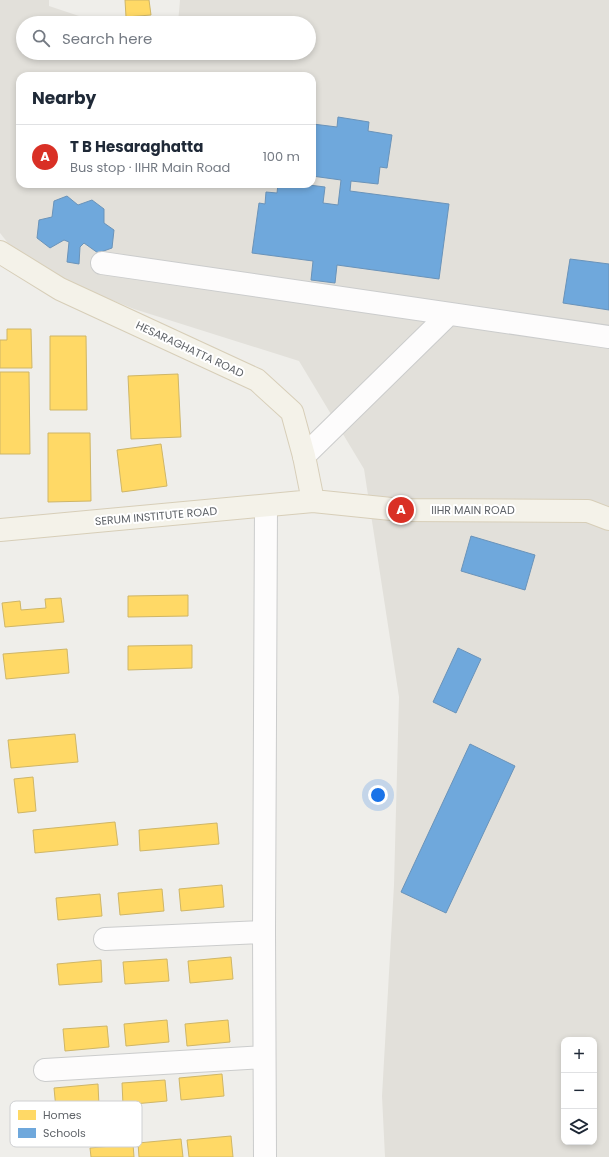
<!DOCTYPE html>
<html lang="en">
<head>
<meta charset="utf-8">
<style>
	:root { --surface:#fff; --page:#f2f2f3; --text:#1f2937; --muted:#747a83; --line:#e0e1e3; --accent:#d93025 }
	body { margin:0; font-family:Poppins,sans-serif; background:var(--page); color:var(--text) }
	.controls { position:absolute; right:12px; bottom:12px; display:grid; overflow:hidden; border-radius:8px; box-shadow:0 2px 6px #0003 }
	.controls button { width:36px; height:36px; display:grid; place-items:center; padding:0; border:0; border-bottom:1px solid var(--line); background:var(--surface); color:var(--text); font:20px sans-serif }
	.you { position:absolute; left:378px; top:795px; width:14px; height:14px; margin:-10px; border:3px solid #fff; border-radius:50%; background:#1a73e8; box-shadow:0 0 0 6px #1a73e833 }
	.badge { display:grid; place-items:center; width:26px; height:26px; border-radius:50%; background:var(--accent); color:#fff; font-size:13px; font-weight:700 }
	.pin { position:absolute; translate:-50% -50%; border:2px solid #fff; box-shadow:0 1px 4px #0006 }
	.list { margin:0; padding:0; list-style:none }
	h2 { display:flex; justify-content:space-between; align-items:center; height:52px; margin:0; padding:0 16px; font-size:17px }
	h2 small { font-size:13px; font-weight:400; color:var(--muted) }
	.list li { display:grid; grid-template-columns:26px 1fr auto; gap:12px; align-items:center; box-sizing:border-box; height:64px; padding:0 16px; border-top:1px solid var(--line) }
	.list b { display:block; font-size:15px; white-space:nowrap }
	.list p { margin:0; font-size:13px; white-space:nowrap; color:var(--muted) }
	.list em { font-size:13px; font-style:normal; color:var(--muted) }
	.icon { flex:none; width:22px; height:22px; fill:none; stroke:currentColor; stroke-width:2; stroke-linecap:round; stroke-linejoin:round }
	.map { position:relative; flex:none; width:609px; height:1157px; overflow:hidden }
	.search { position:absolute; background:var(--surface); box-shadow:0 2px 6px #0003; left:16px; top:16px; width:300px; height:44px; display:flex; align-items:center; gap:10px; box-sizing:border-box; padding:0 14px; border-radius:22px; color:var(--muted); font-size:15px }
	.panel { position:absolute; background:var(--surface); box-shadow:0 2px 6px #0003; left:16px; top:72px; width:300px; height:116px; border-radius:12px }
	.map>svg:first-child { display:block }
	.education { fill:#e2e0da; fill-rule:evenodd }
	.homes { fill:#ffd966; stroke:#cfb667 }
	.schools { fill:#6fa8dc; stroke:#6a93b9 }
	.lines { fill:none; stroke-linecap:round; stroke-linejoin:round }
	.minor-casing { stroke:#cbcccc; stroke-width:24 }
	.major-casing { stroke:#d7ceb8; stroke-width:24 }
	.minor { stroke:#fdfcfc; stroke-width:22 }
	.major { stroke:#f4f2e9; stroke-width:22 }
	.labels { text-anchor:middle; dominant-baseline:central; stroke-width:4; stroke-linejoin:round; paint-order:stroke }
	.street-label { font-size:11px; fill:#5f6368; stroke:#fff }
	.key { fill:#fff; stroke:#cfd0d2; stroke-width:1 }
	.key-label { font-size:11px; fill:#5f6368 }
</style>
</head>
<body>
<div class="map">
<svg width="609" height="1157" viewBox="0 0 609 1157">
	<rect width="100%" height="100%" fill="#efeeea"/>
	<path class="education" d="M 0,0 L 49,0 L 49,6 L 100,23 L 23,23 L 23,53 L 309,53 L 309,23 L 178,23 L 180,0 L 609,0 L 609,1157 L 385,1157 L 382,1096 L 394,885 L 399,697 L 364,469 L 299,361 L 134,309 L 70,283 L 8,243 L 0,233 ZM 20,76 L 312,76 L 312,184 L 20,184 ZM 564,1040 L 594,1040 L 594,1142 L 564,1142 Z"/>
	<path class="homes" d="M 125,0 L 149,0 L 151,15 L 126,17 Z
		M 7,329 L 31,329 L 32,368 L 0,368 L 0,340 L 7,340 Z
		M 50,336 L 86,336 L 87,410 L 50,410 Z
		M 0,372 L 29,372 L 30,454 L 0,454 Z
		M 178,374 L 181,437 L 131,439 L 128,376 Z
		M 48,433 L 90,433 L 91,501 L 48,502 Z
		M 161,444 L 167,486 L 122,492 L 117,450 Z
		M 188,595 L 188,616 L 128,617 L 128,596 Z
		M 61,598 L 64,622 L 5,627 L 2,603 L 20,601 L 21,610 L 46,608 L 45,599 Z
		M 192,645 L 192,668 L 128,670 L 128,646 Z
		M 67,649 L 69,673 L 6,679 L 3,654 Z
		M 75,734 L 78,762 L 11,768 L 8,740 Z
		M 33,777 L 36,811 L 18,813 L 14,779 Z
		M 115,822 L 118,845 L 35,853 L 33,830 Z
		M 217,823 L 219,844 L 140,851 L 139,830 Z
		M 222,885 L 224,907 L 181,911 L 179,889 Z
		M 162,889 L 164,911 L 120,915 L 118,893 Z
		M 100,894 L 102,916 L 58,920 L 56,898 Z
		M 231,957 L 233,979 L 190,983 L 188,961 Z
		M 167,959 L 169,981 L 125,984 L 123,962 Z
		M 101,960 L 102,982 L 59,985 L 57,964 Z
		M 167,1020 L 169,1042 L 126,1046 L 124,1024 Z
		M 228,1020 L 230,1042 L 187,1046 L 185,1024 Z
		M 107,1026 L 109,1047 L 65,1051 L 63,1029 Z
		M 222,1074 L 224,1096 L 181,1100 L 179,1078 Z
		M 165,1080 L 167,1101 L 123,1105 L 122,1083 Z
		M 98,1084 L 99,1106 L 56,1109 L 54,1088 Z
		M 231,1136 L 233,1157 L 189,1157 L 187,1140 Z
		M 181,1139 L 183,1157 L 139,1157 L 138,1143 Z
		M 133,1144 L 134,1157 L 91,1157 L 90,1148 Z"/>
	<path class="schools" d="M 338,117 L 369,122 L 368,131 L 392,135 L 387,168 L 380,167 L 378,184 L 351,181 L 350,191 L 449,204 L 439,279 L 337,265 L 335,283 L 311,280 L 313,261 L 252,253 L 259,203 L 265,204 L 266,192 L 277,193 L 278,184 L 301,184 L 325,187 L 323,203 L 338,205 L 341,180 L 312,176 L 315,159 L 312,159 L 312,128 L 313,124 L 337,127 Z
		M 67,196 L 78,205 L 92,200 L 104,209 L 104,223 L 114,230 L 112,248 L 98,253 L 84,243 L 80,247 L 79,264 L 67,262 L 69,242 L 64,240 L 50,248 L 37,238 L 39,220 L 52,217 L 54,201 Z
		M 570,259 L 609,264 L 609,310 L 563,303 Z
		M 471,536 L 535,555 L 525,590 L 461,571 Z
		M 458,648 L 481,659 L 456,713 L 433,702 Z
		M 470,744 L 515,766 L 446,913 L 401,892 Z"/>
	<g class="lines">
		<defs>
			<path id="minor" d="M 102,263 L 609,337
				M 304,456 L 449,314
				M 105,939 L 264,932
				M 45,1070 L 264,1057
				M 265,1157 L 264,932 L 266,506"/>
			<path id="major" d="M 0,252 L 60,289 L 257,380 L 292,412 L 304,456 L 313,501
				M 0,530 L 313,501 L 401,510 L 588,511 L 609,519"/>
		</defs>
		<use href="#minor" class="minor-casing"/>
		<use href="#major" class="major-casing"/>
		<use href="#minor" class="minor"/>
		<use href="#major" class="major"/>
	</g>
	<g class="labels">
		<g class="street-label">
			<text transform="translate(190 349) rotate(25)">HESARAGHATTA ROAD</text>
			<text x="473" y="510">IIHR MAIN ROAD</text>
			<text transform="translate(156 516) rotate(-5)">SERUM INSTITUTE ROAD</text>
		</g>
	</g>
	<rect x="10" y="1101" width="132" height="46" rx="6" class="key"/>
	<rect x="18" y="1110" width="18" height="10" fill="#ffd966"/>
	<rect x="18" y="1128" width="18" height="10" fill="#6fa8dc"/>
	<g class="key-label">
		<text x="43" y="1119">Homes</text>
		<text x="43" y="1137">Schools</text>
	</g>
</svg>
<div class="controls">
<button>+</button>
<button>−</button>
<button><svg class="icon" aria-label="layers" viewBox="0 0 24 24"><path d="M12 4l9 5-9 5-9-5zM3 14l9 5 9-5"/></svg></button>
</div>
<div class="you"></div>
<div class="pin badge" style="left:401px;top:510px">A</div>
<div class="search"><svg class="icon" aria-label="search" viewBox="0 0 24 24"><circle cx="10" cy="10" r="6"/><path d="M15 15l6 6"/></svg>Search here</div>
<section class="panel">
<h2>Nearby<small></small></h2>
<ul class="list">
<li><span class="badge">A</span><div><b>T B Hesaraghatta</b><p>Bus stop · IIHR Main Road</p></div><em>100 m</em></li>
</ul>
</section>
</div>
</body>
</html>
